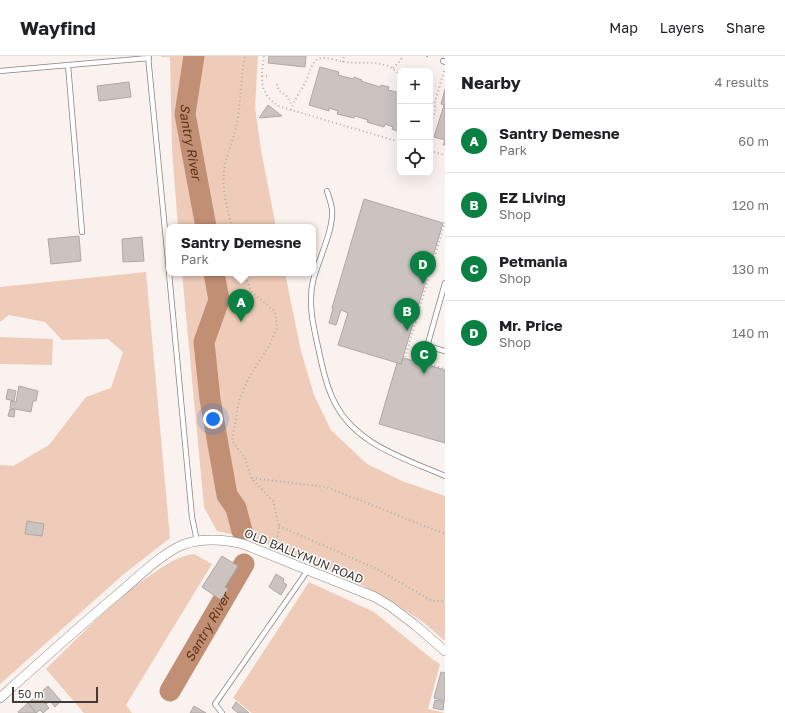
<!DOCTYPE html>
<html lang="en">
<head>
<meta charset="utf-8">
<style>
	:root { --surface:#fff; --page:#f6f6f6; --text:#202124; --muted:#757577; --line:#e0e0e0; --accent:#0b8043 }
	body { margin:0; font-family:"Golos Text",sans-serif; background:var(--page); color:var(--text) }
	.controls { position:absolute; right:12px; top:12px; display:grid; overflow:hidden; border-radius:8px; box-shadow:0 4px 16px #0002 }
	.controls button { width:36px; height:36px; display:grid; place-items:center; padding:0; border:0; border-bottom:1px solid var(--line); background:var(--surface); color:var(--text); font:20px sans-serif }
	.scale { position:absolute; left:12px; bottom:10px; width:86px; box-sizing:border-box; padding-left:4px; border:2px solid #3e3b39; border-top:0; font-size:11px; line-height:14px; white-space:nowrap; color:#3e3b39; -webkit-text-stroke:3px #fff; paint-order:stroke }
	.you { position:absolute; left:213px; top:363px; width:14px; height:14px; margin:-10px; border:3px solid #fff; border-radius:50%; background:#1a73e8; box-shadow:0 0 0 6px #1a73e833 }
	.badge { display:grid; place-items:center; width:26px; height:26px; border-radius:50%; background:var(--accent); color:#fff; font-size:13px; font-weight:700 }
	.pin { position:absolute; translate:-50% -33px; filter:drop-shadow(0 1px 2px #0008) }
	.pin::after { content:''; position:absolute; top:21px; width:14px; height:12px; background:inherit; clip-path:polygon(0 0,100% 0,50% 100%) }
	.popup { position:absolute; left:166px; top:168px; width:150px; height:52px; box-sizing:border-box; display:grid; place-content:center; border-radius:8px; background:var(--surface); filter:drop-shadow(0 1px 3px #0005); font-size:13px; white-space:nowrap; color:var(--muted) }
	.popup b { font-size:15px; color:var(--text) }
	.popup::after { content:''; position:absolute; left:50%; top:100%; margin-left:-8px; border:8px solid transparent; border-top-color:var(--surface) }
	.list { margin:0; padding:0; list-style:none }
	h2 { display:flex; justify-content:space-between; align-items:center; height:52px; margin:0; padding:0 16px; font-size:17px }
	h2 small { font-size:13px; font-weight:400; color:var(--muted) }
	.list li { display:grid; grid-template-columns:26px 1fr auto; gap:12px; align-items:center; box-sizing:border-box; height:64px; padding:0 16px; border-top:1px solid var(--line) }
	.list b { display:block; font-size:15px; white-space:nowrap }
	.list p { margin:0; font-size:13px; white-space:nowrap; color:var(--muted) }
	.list em { font-size:13px; font-style:normal; color:var(--muted) }
	.icon { flex:none; width:22px; height:22px; fill:none; stroke:currentColor; stroke-width:2; stroke-linecap:round; stroke-linejoin:round }
	.map { position:relative; flex:none; width:445px; height:657px; overflow:hidden }
	header { display:flex; align-items:center; gap:24px; box-sizing:border-box; height:56px; padding:0 20px; background:var(--surface); border-bottom:1px solid var(--line) }
	header strong { font-size:19px }
	nav { display:flex; gap:22px; margin-inline-start:auto; font-size:14px }
	main { display:flex }
	aside { flex:1; background:var(--surface) }
	.map>svg:first-child { display:block }
	.green { fill:#efccb9 }
	.lines { fill:none; stroke-linecap:round; stroke-linejoin:round }
	.river { stroke:#c08f74; stroke-width:21 }
	.building { fill:#cac3bf; stroke:#afa8a4 }
	.service-casing { stroke:#88827e; stroke-width:6 }
	.minor-casing { stroke:#88827e; stroke-width:10 }
	.path { stroke:#b6afac; stroke-width:2; stroke-dasharray:1 3; stroke-linecap:butt }
	.service { stroke:#fff; stroke-width:4.5 }
	.minor { stroke:#fff; stroke-width:9 }
	.labels { text-anchor:middle; dominant-baseline:central; stroke-width:3; stroke-linejoin:round; paint-order:stroke }
	.street-label { font-size:12px; fill:#3e3b39; stroke:#fff }
	.water-label { font-size:13px; font-style:italic; fill:#613113; stroke:#fff }
</style>
</head>
<body>
<header>
<strong>Wayfind</strong>
<nav><a>Map</a><a>Layers</a><a>Share</a></nav>
</header>
<main>
<div class="map">
<svg width="445" height="657" viewBox="0 0 445 657">
	<rect width="100%" height="100%" fill="#faf2ee"/>
	<path class="green" d="M 161,0 L 258,0 L 255,51 L 261,94 L 276,171 L 178,171 L 172,94 L 170,1 L 161,1 Z
		M 146,216 L 170,482 L 124,518 L 0,628 L 0,409 L 13,410 L 49,389 L 86,341 L 111,332 L 123,296 L 108,283 L 62,284 L 45,266 L 9,259 L 0,266 L 0,231 Z
		M 182,217 L 285,217 L 301,295 L 314,339 L 331,374 L 367,408 L 402,425 L 445,440 L 445,585 L 423,566 L 392,546 L 351,523 L 260,485 L 217,475 L 204,451 Z
		M 0,281 L 53,283 L 52,309 L 0,308 Z
		M 194,498 L 212,508 L 126,649 L 132,657 L 84,657 L 46,613 C 81,579 115,542 155,516 C 168,507 179,500 194,498 Z
		M 309,526 L 374,556 L 432,603 L 440,608 L 428,653 L 445,657 L 252,657 L 233,642 Z"/>
	<g class="lines">
		<g class="river">
			<path id="s1" d="M 194,0 L 185,58 L 206,171"/>
			<path d="M 214,217 L 219,244 L 204,286 L 210,343 L 227,439 L 236,452 L 242,475"/>
			<path id="s2" d="M 170,635 L 244,508"/>
		</g>
	</g>
	<path class="building" d="M 269,0 L 306,0 L 305,11 L 268,7 Z
		M 320,11 L 339,16 L 338,19 L 353,23 L 354,21 L 362,24 L 361,25 L 380,31 L 381,29 L 389,31 L 388,34 L 400,37 L 400,76 L 392,73 L 393,71 L 385,68 L 384,71 L 367,66 L 368,64 L 355,60 L 354,62 L 337,58 L 338,55 L 329,52 L 329,55 L 309,49 Z
		M 129,26 L 131,41 L 99,45 L 97,30 Z
		M 445,33 L 445,89 L 443,89 L 445,84 L 434,81 L 444,49 L 441,48 Z
		M 268,49 L 282,60 L 259,62 Z
		M 364,143 L 443,167 L 401,308 L 338,289 L 348,257 L 341,254 L 336,269 L 329,267 L 333,252 L 332,252 Z
		M 79,180 L 81,205 L 51,208 L 48,183 Z
		M 142,181 L 144,205 L 123,206 L 122,183 Z
		M 403,302 L 445,314 L 445,387 L 379,368 L 397,307 L 401,308 Z
		M 19,330 L 38,335 L 36,345 L 33,345 L 31,356 L 10,352 L 11,345 L 16,346 Z
		M 8,333 L 16,335 L 14,345 L 6,343 Z
		M 10,353 L 15,354 L 14,361 L 8,360 Z
		M 27,465 L 44,468 L 42,480 L 25,478 Z
		M 222,500 L 238,510 L 225,531 L 228,533 L 221,544 L 202,531 Z
		M 276,518 L 284,523 L 283,526 L 287,529 L 281,539 L 269,531 Z
		M 441,616 L 445,617 L 445,645 L 434,642 Z
		M 48,630 L 61,645 L 55,651 L 50,645 L 46,648 L 38,639 Z
		M 38,639 L 49,652 L 43,657 L 40,654 L 36,657 L 28,647 Z
		M 435,644 L 444,646 L 443,654 L 433,652 Z
		M 236,646 L 249,657 L 238,657 L 232,652 Z
		M 28,647 L 36,657 L 19,657 L 18,656 Z
		M 194,650 L 206,657 L 190,657 Z"/>
	<g class="lines">
		<defs>
			<path id="service" d="M 148,0 L 169,215
				M 443,5 L 445,6
				M 68,9 L 82,176
				M 0,15 L 149,2
				M 327,135 C 329,141 331,147 332,153 C 334,174 318,204 313,225 C 308,247 313,269 318,291 C 322,309 325,327 333,343 C 353,388 404,402 445,420
				M 169,217 L 192,461 L 197,485
				M 445,227 L 428,287 L 431,291 L 445,295
				M 222,657 L 215,648 L 308,514"/>
			<path id="minor" d="M 0,642 C 41,605 82,568 124,533 C 141,518 162,498 182,489 C 200,482 224,483 243,488 L 375,541 L 390,550 L 415,569 L 445,595"/>
		</defs>
		<use href="#service" class="service-casing"/>
		<use href="#minor" class="minor-casing"/>
		<path class="path" d="M 264,0 C 261,22 258,39 281,51 L 400,86
			M 427,1 L 427,0
			M 343,6 L 344,0
			M 393,12 L 400,5 L 403,0
			M 262,20 L 270,21
			M 277,28 L 279,35 L 286,39 L 292,49
			M 291,54 C 294,44 300,36 305,27 C 309,19 311,7 318,3 C 326,0 337,5 345,6 C 358,8 372,5 385,9 C 391,10 395,15 400,19
			M 430,70 L 435,55 L 435,46 L 444,15 L 445,15
			M 430,95 L 445,99
			M 445,166 L 405,302 L 445,313
			M 232,171 C 227,153 222,133 224,114 C 227,95 236,79 238,61 C 241,40 241,20 245,0
			M 244,217 L 251,235 L 275,256 L 277,272 L 269,290 L 248,323 L 239,345 L 232,385 L 245,402 L 251,422 L 273,445 L 279,470 L 276,491
			M 252,422 L 326,431 L 445,478
			M 279,470 L 377,513 L 432,545 L 445,545"/>
		<use href="#service" class="service"/>
		<use href="#minor" class="minor"/>
	</g>
	<g class="labels">
		<g class="street-label">
			<text transform="translate(304 500) rotate(22)">OLD BALLYMUN ROAD</text>
		</g>
		<g class="water-label">
			<text stroke="none"><textPath href="#s1" startOffset="87">Santry River</textPath></text>
			<text stroke="none"><textPath href="#s2" startOffset="74">Santry River</textPath></text>
		</g>
	</g>
</svg>
<div class="controls">
<button>+</button>
<button>−</button>
<button><svg class="icon" aria-label="locate" viewBox="0 0 24 24"><circle cx="12" cy="12" r="6"/><path d="M12 2v4M12 18v4M2 12h4M18 12h4"/></svg></button>
</div>
<div class="scale">50 m</div>
<div class="you"></div>
<div class="pin badge" style="left:241px;top:266px">A</div>
<div class="popup"><b>Santry Demesne</b>Park</div>
<div class="pin badge" style="left:407px;top:275px">B</div>
<div class="pin badge" style="left:424px;top:318px">C</div>
<div class="pin badge" style="left:423px;top:228px">D</div>
</div>
<aside>
<h2>Nearby<small>4 results</small></h2>
<ul class="list">
<li><span class="badge">A</span><div><b>Santry Demesne</b><p>Park</p></div><em>60 m</em></li>
<li><span class="badge">B</span><div><b>EZ Living</b><p>Shop</p></div><em>120 m</em></li>
<li><span class="badge">C</span><div><b>Petmania</b><p>Shop</p></div><em>130 m</em></li>
<li><span class="badge">D</span><div><b>Mr. Price</b><p>Shop</p></div><em>140 m</em></li>
</ul>
</aside>
</main>
</body>
</html>
